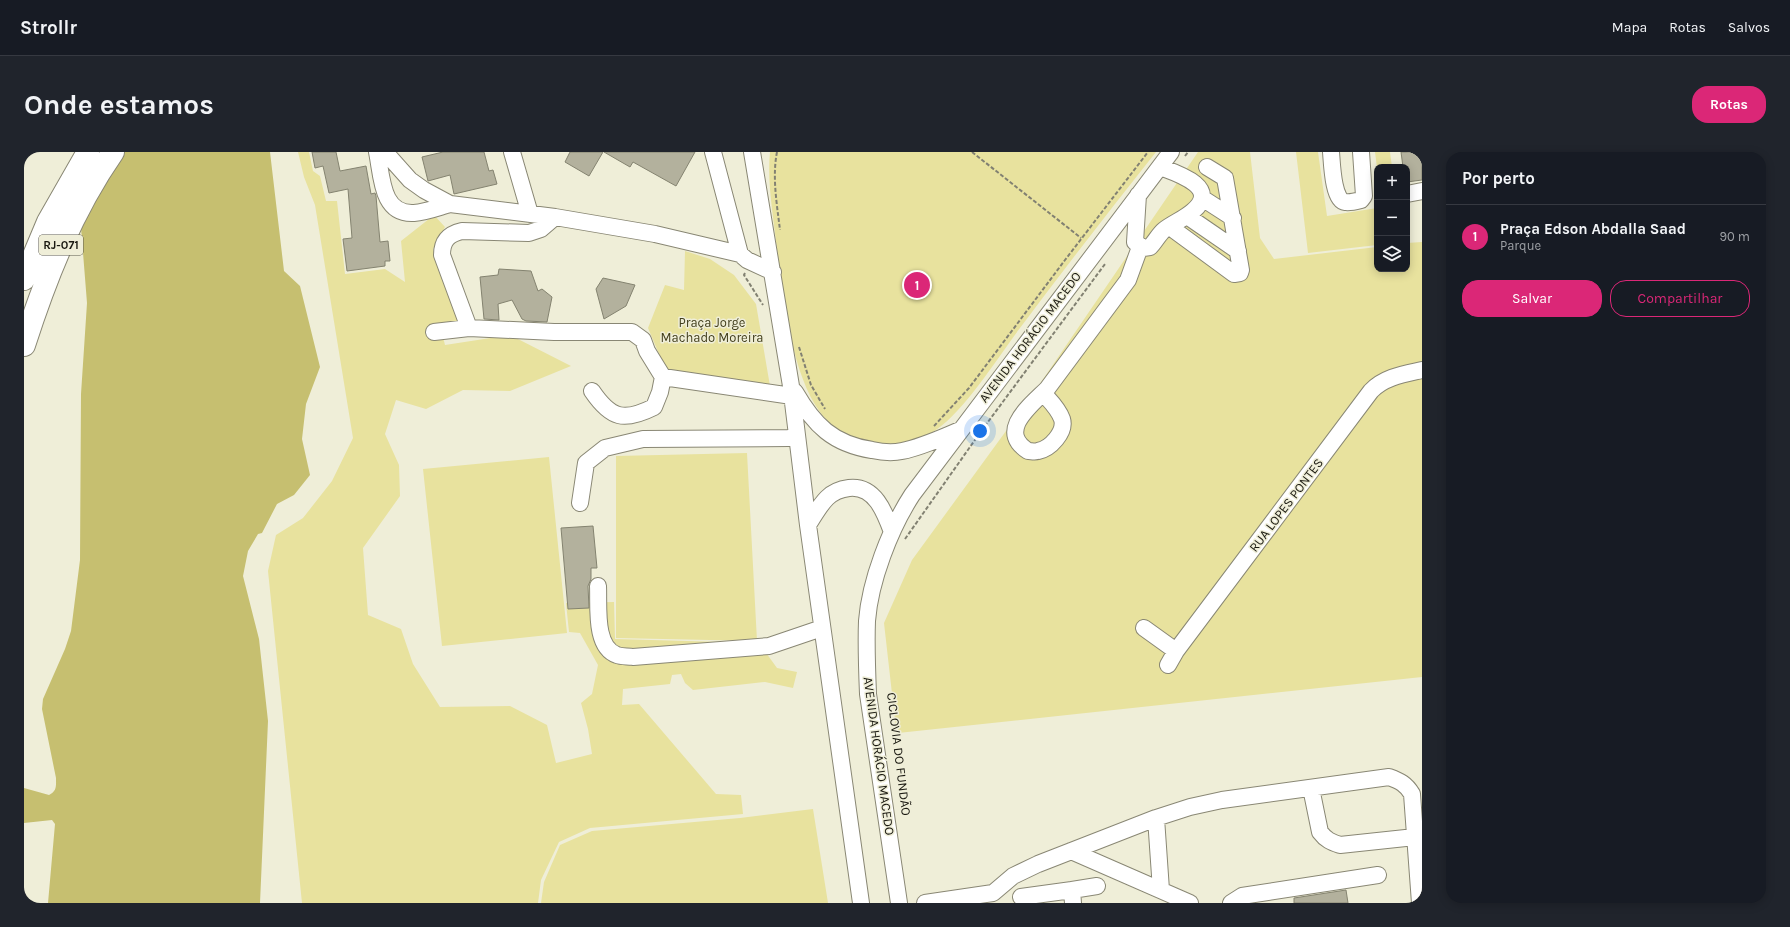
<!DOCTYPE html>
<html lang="pt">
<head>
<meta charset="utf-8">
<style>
	:root { --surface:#171b24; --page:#20242c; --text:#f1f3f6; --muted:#9ea1a6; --line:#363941; --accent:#db2777 }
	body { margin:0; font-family:Karla,sans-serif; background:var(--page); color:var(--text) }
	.controls { position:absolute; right:12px; top:12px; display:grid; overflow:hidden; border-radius:8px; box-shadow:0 2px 10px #0003 }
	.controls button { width:36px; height:36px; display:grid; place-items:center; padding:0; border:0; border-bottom:1px solid var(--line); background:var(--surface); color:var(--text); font:20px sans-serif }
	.you { position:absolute; left:956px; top:279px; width:14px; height:14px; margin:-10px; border:3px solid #fff; border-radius:50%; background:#1a73e8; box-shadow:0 0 0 6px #1a73e833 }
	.badge { display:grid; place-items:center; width:26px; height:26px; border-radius:50%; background:var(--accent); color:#fff; font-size:13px; font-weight:700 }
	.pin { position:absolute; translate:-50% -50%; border:2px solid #fff; box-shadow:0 1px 4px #0006 }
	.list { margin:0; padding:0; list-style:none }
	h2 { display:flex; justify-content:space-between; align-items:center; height:52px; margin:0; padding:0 16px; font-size:17px }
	h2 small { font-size:13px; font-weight:400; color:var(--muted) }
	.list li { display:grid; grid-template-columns:26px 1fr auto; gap:12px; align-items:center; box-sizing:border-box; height:64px; padding:0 16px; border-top:1px solid var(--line) }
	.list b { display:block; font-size:15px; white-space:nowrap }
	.list p { margin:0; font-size:13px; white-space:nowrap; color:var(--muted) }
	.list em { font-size:13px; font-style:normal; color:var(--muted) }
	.actions { display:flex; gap:8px; padding:12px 16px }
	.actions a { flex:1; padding:9px 0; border:1px solid var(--accent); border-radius:16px; text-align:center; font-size:14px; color:var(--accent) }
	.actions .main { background:var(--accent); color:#fff }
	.icon { flex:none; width:22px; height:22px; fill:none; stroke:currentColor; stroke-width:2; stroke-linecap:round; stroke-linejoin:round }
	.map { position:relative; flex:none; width:1398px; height:751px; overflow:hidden; border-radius:16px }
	header { display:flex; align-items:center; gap:24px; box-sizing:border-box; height:56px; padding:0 20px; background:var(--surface); border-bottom:1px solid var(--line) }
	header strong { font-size:19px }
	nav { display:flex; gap:22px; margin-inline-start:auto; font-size:14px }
	.intro { display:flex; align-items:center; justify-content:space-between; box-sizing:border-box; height:96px; padding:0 24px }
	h1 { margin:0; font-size:28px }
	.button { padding:10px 18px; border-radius:16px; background:var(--accent); color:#fff; font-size:14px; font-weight:700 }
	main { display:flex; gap:24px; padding:0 24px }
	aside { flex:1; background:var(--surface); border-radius:16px; box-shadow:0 2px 10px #0003 }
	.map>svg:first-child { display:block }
	.green { fill:#e8e29e }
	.water { fill:#c6bf70 }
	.building { fill:#b3b19d; stroke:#848370 }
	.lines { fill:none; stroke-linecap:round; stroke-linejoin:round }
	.minor-casing { stroke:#898774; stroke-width:18 }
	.highway-casing { stroke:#898774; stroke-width:24 }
	.path { stroke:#828172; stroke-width:2; stroke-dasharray:4 2; stroke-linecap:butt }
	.minor { stroke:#fff; stroke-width:16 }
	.highway { stroke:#fff; stroke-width:22 }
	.labels { text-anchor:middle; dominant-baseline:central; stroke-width:3; stroke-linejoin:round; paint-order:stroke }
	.shield { fill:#efeed8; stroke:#5a594d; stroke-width:1 }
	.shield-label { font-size:12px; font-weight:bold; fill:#1a1911 }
	.park-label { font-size:13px; fill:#423f1c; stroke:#efeed8 }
	.street-label { font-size:13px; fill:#1a1911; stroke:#efeed8 }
</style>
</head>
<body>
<header>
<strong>Strollr</strong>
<nav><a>Mapa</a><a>Rotas</a><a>Salvos</a></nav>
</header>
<div class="intro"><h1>Onde estamos</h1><a class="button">Rotas</a></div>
<main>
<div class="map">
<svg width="1398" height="751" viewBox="0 0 1398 751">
	<rect width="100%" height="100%" fill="#efeed8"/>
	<path class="green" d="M 274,0 L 285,0 L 289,19 L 296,24 L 302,49 L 313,49 L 321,122 L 361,117 L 381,130 L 377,89 L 410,63 L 421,75 L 409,97 L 436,175 L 419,185 L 421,193 L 486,183 L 547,214 L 486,239 L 439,238 L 402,257 L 372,248 L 361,282 L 375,313 L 376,344 L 339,396 L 344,463 L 377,477 L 389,512 L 416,555 L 486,554 L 523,573 L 532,611 L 568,602 L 564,577 L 557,551 L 568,542 L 574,513 L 556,481 L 545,480 L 542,451 L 590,450 L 591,487 L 735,491 L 753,516 L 773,520 L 769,536 L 741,530 L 669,538 L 661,531 L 657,522 L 648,523 L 646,532 L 599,537 L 598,553 L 615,552 L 692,642 L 717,643 L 719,662 L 566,676 L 535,690 L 517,728 L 514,751 L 278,751 L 244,419 L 252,383 L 279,366 L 308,329 L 329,286 L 291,53 L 280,25 Z
		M 746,0 L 1132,0 C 1086,58 1040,117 996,176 C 974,205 941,258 912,278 C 877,301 822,296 796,260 C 766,219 759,140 752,90 C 749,61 743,30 746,0 Z
		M 1174,0 L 1226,0 L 1236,86 L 1250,107 L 1353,95 L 1353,117 L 1383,117 L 1383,91 L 1398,90 L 1398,525 L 874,581 L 874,577 L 872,577 L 860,471 L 888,408 L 1009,242 Z
		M 1272,0 L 1294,0 L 1303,64 L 1353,56 L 1353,93 L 1284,101 Z
		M 1351,0 L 1366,0 L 1368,15 L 1353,16 Z
		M 661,99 L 686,107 L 710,123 L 732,152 L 746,234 L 643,221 L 624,176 L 641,133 L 660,138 Z
		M 723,301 L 733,489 L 592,486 L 592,304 Z
		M 525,305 L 543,481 L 418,494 L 399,317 Z
		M 789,657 L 804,751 L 517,751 L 520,730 L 536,693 L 568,679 L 716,666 Z"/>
	<path class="water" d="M 51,0 L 246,0 L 260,119 L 276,134 L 296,215 L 282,252 L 278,287 L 286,323 L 270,343 L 253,352 L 238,381 L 234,382 L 224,399 L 219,424 L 235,487 L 244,569 L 236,751 L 24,751 L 31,672 L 28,668 L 0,671 L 0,636 L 25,643 C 33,639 32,634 32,626 L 18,557 L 19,547 L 41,497 L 47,479 L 56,408 L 57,242 L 63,151 Z"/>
	<path class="building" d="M 288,0 L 312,0 L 316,19 L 342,14 L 347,42 L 351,41 L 352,44 L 356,90 L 364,89 L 366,109 L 361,109 L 361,114 L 323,119 L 319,87 L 328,86 L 324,37 L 305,41 L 299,14 L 291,16 Z
		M 419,0 L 460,0 L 465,19 L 469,18 L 473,32 L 430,42 L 426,23 L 404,29 L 398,5 Z
		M 546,0 L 579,0 L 565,24 L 541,10 Z
		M 580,0 L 671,0 L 652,34 L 609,10 L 606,15 Z
		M 1377,0 L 1398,0 L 1398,28 L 1383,30 L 1383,15 L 1379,15 Z
		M 475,117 L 507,119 L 514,139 L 518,137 L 528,145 L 523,170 L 502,169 L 498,167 L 488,148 L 474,152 L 475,168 L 460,167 L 456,125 L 474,123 Z
		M 579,126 L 611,133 L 602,154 L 580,167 L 572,137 Z
		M 569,374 L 573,416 L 567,416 L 567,427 L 564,434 L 565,456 L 544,457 L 537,376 Z
		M 1322,738 L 1324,751 L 1270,751 L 1270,746 Z"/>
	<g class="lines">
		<defs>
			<path id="minor" d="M 353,0 C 358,24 357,63 390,61 C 402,60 415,55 426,52
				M 361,0 L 386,28 L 400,38 L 426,52 L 531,65 L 631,82 L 716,102 L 723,108 L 749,120
				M 488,0 L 506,62
				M 689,0 L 716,102
				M 728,0 L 767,234 L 784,373 L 837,751
				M 1307,0 C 1308,11 1309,49 1321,50 C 1326,51 1333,49 1337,48 L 1340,44 L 1337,0
				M 1383,42 L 1398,39
				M 1114,43 L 1111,90 L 1119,96 L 1126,95 C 1131,90 1135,82 1140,78 C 1149,71 1160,67 1169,59 C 1197,35 1152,21 1136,15
				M 1178,46 L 1209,66
				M 1163,64 L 1214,99
				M 531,65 L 517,77 L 505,81 L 438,79 C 425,82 418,88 418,103 L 445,176 L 530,180 L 608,180 L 619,188 L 623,199 L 639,225 L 768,244
				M 1146,75 L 1210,122 L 1216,121 L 1217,118 L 1201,26 L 1183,15
				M 410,180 L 445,176
				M 568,239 C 587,267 600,270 630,255 L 636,240 L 639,225
				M 771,240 C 790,273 809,292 848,298 C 857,300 869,301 878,299 C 898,295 917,286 936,278
				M 1019,241 C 1026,249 1034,256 1038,267 C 1042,280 1026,297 1014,299 C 1011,300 1007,299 1004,299 C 973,279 1006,254 1023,237 L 1104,128 L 1116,95
				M 556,351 L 562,311 L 581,296 L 619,287 L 765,286 L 773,284
				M 784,373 C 790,364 795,354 803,346 C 809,340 817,337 825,336 C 851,333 861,361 868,380
				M 574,434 C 575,454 570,495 593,503 C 598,505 604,504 609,505 L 745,494 L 798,476
				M 1120,476 L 1152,499
				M 1144,513 L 1152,499 L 1347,239 C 1360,225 1380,222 1398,218
				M 1287,636 L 1296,680 C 1302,688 1307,690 1316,693 L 1391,685
				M 1132,666 L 1137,738
				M 1047,699 L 1166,751
				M 1048,738 L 1073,734
				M 997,745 L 1048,738 L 1049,751
				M 875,751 L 844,542 C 843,518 842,494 843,469 C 846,429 866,377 888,343 L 1147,0
				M 901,751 L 969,741 L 989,724 L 1014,712 L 1132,666 L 1166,655 L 1198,648 L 1365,625 C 1376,629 1382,632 1388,642 L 1396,751
				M 1207,751 L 1218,744 L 1354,723"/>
			<path id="highway" d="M 0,127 L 24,70 L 64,0
				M 0,193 C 22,125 48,59 89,0"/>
		</defs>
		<use href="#minor" class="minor-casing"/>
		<use href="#highway" class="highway-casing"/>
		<path class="path" d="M 753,0 C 748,25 753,53 756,78
			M 948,0 L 1057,86
			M 1161,4 L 1164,0
			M 721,121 L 720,123 L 739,153
			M 775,195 L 787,233 L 801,257
			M 910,274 L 945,236 L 1041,108 L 1124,0
			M 881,387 L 958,278 L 1081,112"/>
		<use href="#minor" class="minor"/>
		<use href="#highway" class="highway"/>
	</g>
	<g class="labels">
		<rect class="shield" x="15" y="83" width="44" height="20" rx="3"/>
		<g class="shield-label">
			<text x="37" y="93">RJ-071</text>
		</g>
		<g class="park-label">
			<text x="688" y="170">Praça Jorge<tspan x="688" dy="15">Machado Moreira</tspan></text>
		</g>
		<g class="street-label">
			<text transform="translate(1006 185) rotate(-53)">AVENIDA HORÁCIO MACEDO</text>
			<text transform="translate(1262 353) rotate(-53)">RUA LOPES PONTES</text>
			<text transform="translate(875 602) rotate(83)">CICLOVIA DO FUNDÃO</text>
			<text transform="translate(855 604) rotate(82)">AVENIDA HORÁCIO MACEDO</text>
		</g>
	</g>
</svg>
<div class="controls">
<button>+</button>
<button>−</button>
<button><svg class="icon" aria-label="layers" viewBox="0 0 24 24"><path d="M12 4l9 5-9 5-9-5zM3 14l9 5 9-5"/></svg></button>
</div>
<div class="you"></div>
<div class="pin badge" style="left:893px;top:133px">1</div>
</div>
<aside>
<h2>Por perto<small></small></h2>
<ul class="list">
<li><span class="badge">1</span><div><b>Praça Edson Abdalla Saad</b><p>Parque</p></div><em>90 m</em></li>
</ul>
<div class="actions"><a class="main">Salvar</a><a>Compartilhar</a></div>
</aside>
</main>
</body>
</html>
